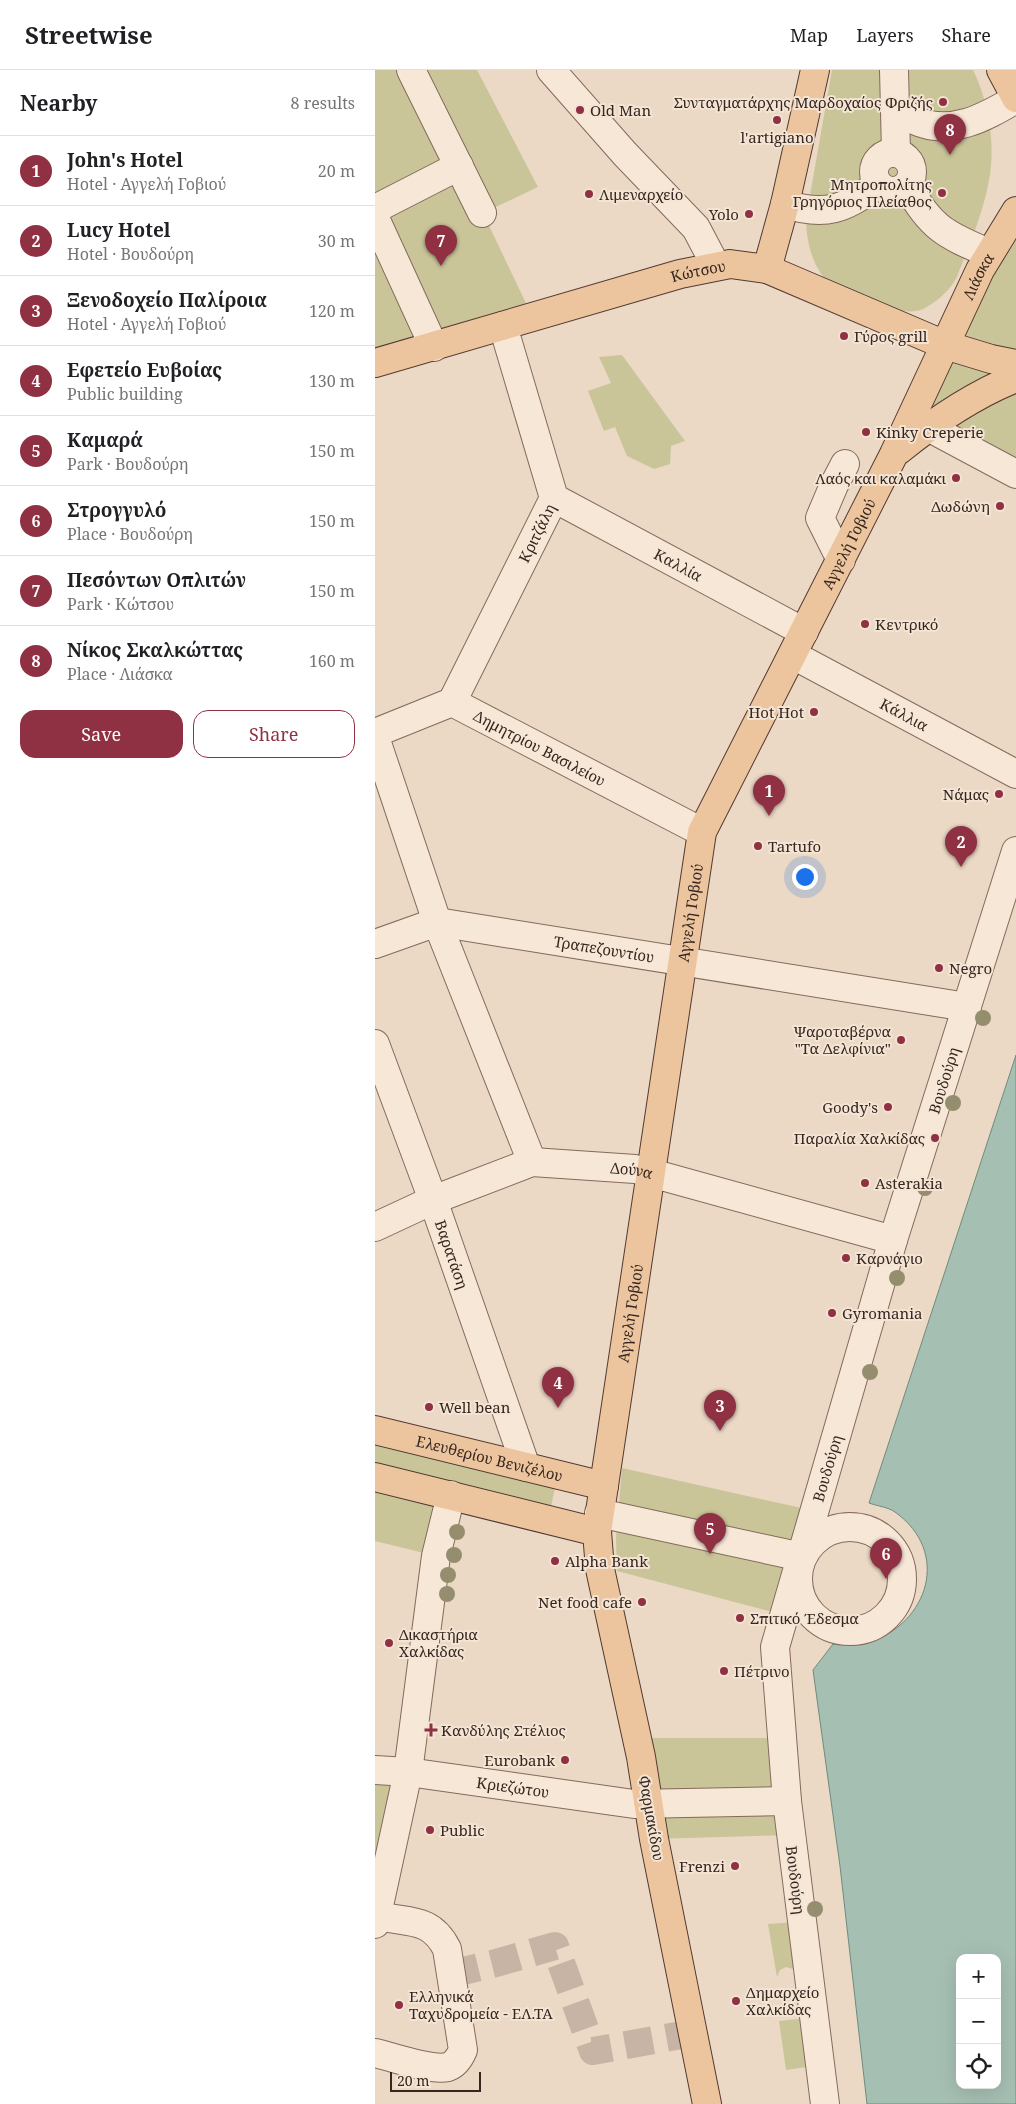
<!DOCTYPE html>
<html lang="en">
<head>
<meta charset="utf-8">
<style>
	:root { --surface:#fff; --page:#f2f2f2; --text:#202124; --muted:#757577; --line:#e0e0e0; --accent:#903043 }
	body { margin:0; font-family:"Noto Serif",serif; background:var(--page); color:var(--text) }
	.controls { position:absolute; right:15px; bottom:15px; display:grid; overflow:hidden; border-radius:10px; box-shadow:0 5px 20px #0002 }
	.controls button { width:45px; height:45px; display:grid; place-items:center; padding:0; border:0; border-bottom:1px solid var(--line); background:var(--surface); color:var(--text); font:25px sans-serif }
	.scale { position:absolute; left:15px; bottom:12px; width:91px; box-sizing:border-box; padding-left:5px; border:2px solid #36261f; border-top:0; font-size:14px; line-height:18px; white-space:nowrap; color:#36261f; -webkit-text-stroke:4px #f3e4d4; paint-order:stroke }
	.you { position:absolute; left:429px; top:806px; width:18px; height:18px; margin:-12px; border:4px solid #fff; border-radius:50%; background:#1a73e8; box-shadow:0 0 0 8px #1a73e833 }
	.badge { display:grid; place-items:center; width:32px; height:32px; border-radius:50%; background:var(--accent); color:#fff; font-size:16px; font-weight:700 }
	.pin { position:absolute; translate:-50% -41px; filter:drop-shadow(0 1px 2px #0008) }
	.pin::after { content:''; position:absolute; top:26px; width:18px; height:15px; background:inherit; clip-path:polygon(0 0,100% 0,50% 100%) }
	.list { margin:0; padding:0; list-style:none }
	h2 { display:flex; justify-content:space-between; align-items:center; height:65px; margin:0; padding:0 20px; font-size:21px }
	h2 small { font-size:16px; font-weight:400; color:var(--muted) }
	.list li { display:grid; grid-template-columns:32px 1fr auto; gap:15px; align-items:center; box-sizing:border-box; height:70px; padding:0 20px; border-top:1px solid var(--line) }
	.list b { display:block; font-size:19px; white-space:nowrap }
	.list p { margin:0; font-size:16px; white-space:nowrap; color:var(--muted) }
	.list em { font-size:16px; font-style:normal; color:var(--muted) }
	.actions { display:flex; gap:10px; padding:15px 20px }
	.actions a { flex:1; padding:11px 0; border:1px solid var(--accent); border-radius:15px; text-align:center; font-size:18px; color:var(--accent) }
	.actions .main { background:var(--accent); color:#fff }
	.icon { flex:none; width:28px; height:28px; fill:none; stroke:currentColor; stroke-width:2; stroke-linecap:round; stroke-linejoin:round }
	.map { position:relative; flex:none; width:641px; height:2034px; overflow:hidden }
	header { display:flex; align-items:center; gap:30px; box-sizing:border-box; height:70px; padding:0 25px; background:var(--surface); border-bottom:1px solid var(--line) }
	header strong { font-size:24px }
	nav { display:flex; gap:28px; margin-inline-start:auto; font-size:18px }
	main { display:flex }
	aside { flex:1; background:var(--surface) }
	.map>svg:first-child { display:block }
	.green { fill:#c9c599 }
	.water { fill:#a6bfb3; stroke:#6d8c7f; fill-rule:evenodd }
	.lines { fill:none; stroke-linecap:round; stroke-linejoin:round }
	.minor-tunnel { stroke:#c7b4a4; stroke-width:28; stroke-dasharray:28 14; stroke-linecap:butt }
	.minor-casing { stroke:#856a5c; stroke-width:30 }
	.major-casing { stroke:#533a30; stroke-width:30 }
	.minor { stroke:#f7e7d7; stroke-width:28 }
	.major { stroke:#ecc59f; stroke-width:28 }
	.tree { fill:#958e6e }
	.poi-dot { fill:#903043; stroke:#f3e4d4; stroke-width:2 }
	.labels { text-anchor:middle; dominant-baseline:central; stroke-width:4; stroke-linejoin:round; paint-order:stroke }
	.poi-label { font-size:15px; fill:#36261f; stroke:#f3e4d4; text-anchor:start }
	.street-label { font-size:15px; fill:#36261f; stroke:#f3e4d4 }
</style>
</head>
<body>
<header>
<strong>Streetwise</strong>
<nav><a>Map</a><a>Layers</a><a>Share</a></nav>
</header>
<main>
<aside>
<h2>Nearby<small>8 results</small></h2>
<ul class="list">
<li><span class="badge">1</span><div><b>John's Hotel</b><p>Hotel · Αγγελή Γοβιού</p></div><em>20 m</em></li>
<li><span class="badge">2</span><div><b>Lucy Hotel</b><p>Hotel · Βουδούρη</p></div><em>30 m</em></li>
<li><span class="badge">3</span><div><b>Ξενοδοχείο Παλίροια</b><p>Hotel · Αγγελή Γοβιού</p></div><em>120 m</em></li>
<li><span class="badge">4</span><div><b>Εφετείο Ευβοίας</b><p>Public building</p></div><em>130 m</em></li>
<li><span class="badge">5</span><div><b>Καμαρά</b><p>Park · Βουδούρη</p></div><em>150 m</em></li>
<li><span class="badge">6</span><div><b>Στρογγυλό</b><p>Place · Βουδούρη</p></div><em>150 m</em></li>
<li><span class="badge">7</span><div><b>Πεσόντων Οπλιτών</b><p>Park · Κώτσου</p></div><em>150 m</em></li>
<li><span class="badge">8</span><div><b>Νίκος Σκαλκώττας</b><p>Place · Λιάσκα</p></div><em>160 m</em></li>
</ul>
<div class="actions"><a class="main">Save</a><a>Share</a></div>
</aside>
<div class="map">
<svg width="641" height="2034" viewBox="0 0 641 2034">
	<rect width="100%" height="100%" fill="#ebd8c5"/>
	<path class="green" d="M 0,0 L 102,0 L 163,117 L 108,143 L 158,248 L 0,293 Z
		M 457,0 L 598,0 C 613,30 620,70 615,104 C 611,133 599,164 588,191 C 585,198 583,206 579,212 C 572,223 560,233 548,239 C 533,245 518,239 504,234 C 491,230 476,227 464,220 C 439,207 431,173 431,148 Z
		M 641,141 L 641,404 L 540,340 Z
		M 247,285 L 310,371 L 296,376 L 295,394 L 279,399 L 252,386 L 240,357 L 229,361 L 213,321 L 236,313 L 224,287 Z
		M 0,1360 L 183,1404 L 173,1450 L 76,1426 L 49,1483 L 0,1471 Z
		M 247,1398 L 440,1441 L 409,1545 L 242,1501 L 241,1467 Z
		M 262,1668 L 406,1668 L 416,1765 L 279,1769 Z
		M 0,1700 L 33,1702 L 0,1854 Z
		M 422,1852 L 421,1900 L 411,1897 L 405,1900 L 402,1907 L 393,1854 Z
		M 433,1948 L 439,1996 L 411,2000 L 404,1951 Z"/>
	<path class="water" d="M 641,985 L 641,2034 L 492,2034 L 465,1796 L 438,1600 L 458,1574 C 469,1574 482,1576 493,1573 C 554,1553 576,1482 520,1442 C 513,1437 502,1436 494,1433 ZM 585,1888 L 622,1888 L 622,2015 L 585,2015 Z"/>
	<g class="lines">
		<path class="minor-tunnel" d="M 76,1904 L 121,1893 L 180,1876 L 218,1981 L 318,1963"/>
		<defs>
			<g id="minor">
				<path d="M 36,0 L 107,143"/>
				<path d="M 176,0 L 250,84 L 321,158 L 341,196"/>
				<path d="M 519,0 L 521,83"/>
				<path d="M 520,36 C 526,40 533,46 539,50 C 576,67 610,47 641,29"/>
				<circle cx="518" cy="102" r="19"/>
				<path d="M 532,115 C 555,157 570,165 614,183"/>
				<path d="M 410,134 C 450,147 471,139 503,114"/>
				<path d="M 0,139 L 84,96"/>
				<path d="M 0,148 L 59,277"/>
				<path d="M 553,357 L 641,404"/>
				<path id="s1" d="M 179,428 L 429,562"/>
				<path d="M 466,490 L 445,448 L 459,415 L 470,394"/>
				<path id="s2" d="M 418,585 L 641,704"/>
				<path id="s3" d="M 77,632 L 179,428 L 128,256"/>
				<path id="s4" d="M 0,663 L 77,632 L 327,762"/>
				<path d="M 0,667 L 62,852 L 157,1092"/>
				<path id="s5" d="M 0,874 L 62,852 L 592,937"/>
				<path id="s6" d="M 0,974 L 58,1130 L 151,1397"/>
				<path id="s7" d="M 0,1157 L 58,1130 L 157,1092 L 260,1099 L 276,1103 L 518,1170"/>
				<path d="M 224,1443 L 427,1487"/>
				<circle cx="475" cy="1509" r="52"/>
				<path id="s8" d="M 0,1700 L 33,1702 L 259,1734 L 412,1731"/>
				<path d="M 0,1845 C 31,1854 55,1845 72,1879 L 88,1980 C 85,1987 81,1994 73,1997 C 55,2001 18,1987 0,1983"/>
				<path d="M 0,1854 L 33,1702 L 61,1486 L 76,1425"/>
				<path id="s9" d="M 450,2034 L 412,1731 L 400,1577 L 518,1170 L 641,781"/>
			</g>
			<g id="major">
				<path d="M 626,0 L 641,28"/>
				<path d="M 392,199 L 410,134 L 440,0"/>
				<path id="s10" d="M 0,293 L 305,204 L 355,194 L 392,199 L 570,275 L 616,289 L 641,294"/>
				<path d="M 524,380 C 560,351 598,325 641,308"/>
				<path id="s11" d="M 0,1360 L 229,1416"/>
				<path d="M 0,1407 L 222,1462"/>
				<path id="s12" d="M 332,2034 L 279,1769 L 266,1687 L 225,1499 L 222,1462 L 327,762 L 519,384 L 605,200 L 641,141"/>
			</g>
		</defs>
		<use href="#minor" class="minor-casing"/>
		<use href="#major" class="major-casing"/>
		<use href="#minor" class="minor"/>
		<use href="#major" class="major"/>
	</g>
	<g class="tree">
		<circle cx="608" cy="948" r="8"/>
		<circle cx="578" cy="1033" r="8"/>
		<circle cx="550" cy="1118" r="8"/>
		<circle cx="522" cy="1208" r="8"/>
		<circle cx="495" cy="1302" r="8"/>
		<circle cx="82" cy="1462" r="8"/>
		<circle cx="79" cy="1485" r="8"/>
		<circle cx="73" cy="1505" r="8"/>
		<circle cx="72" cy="1524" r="8"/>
		<circle cx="440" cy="1839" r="8"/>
	</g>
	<g class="poi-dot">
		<circle cx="568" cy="32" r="5"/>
		<circle cx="205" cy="40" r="5"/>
		<circle cx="402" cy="50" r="5"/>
		<circle cx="567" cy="123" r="5"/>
		<circle cx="214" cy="124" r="5"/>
		<circle cx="374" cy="144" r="5"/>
		<circle cx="469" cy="266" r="5"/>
		<circle cx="491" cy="362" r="5"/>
		<circle cx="581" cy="408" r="5"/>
		<circle cx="625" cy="436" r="5"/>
		<circle cx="490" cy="554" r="5"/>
		<circle cx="439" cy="642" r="5"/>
		<circle cx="624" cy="724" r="5"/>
		<circle cx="383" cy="776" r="5"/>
		<circle cx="564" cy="898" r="5"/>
		<circle cx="526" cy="970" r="5"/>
		<circle cx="513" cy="1037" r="5"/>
		<circle cx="560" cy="1068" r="5"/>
		<circle cx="490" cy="1113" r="5"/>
		<circle cx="471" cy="1188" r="5"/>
		<circle cx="457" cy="1243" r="5"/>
		<circle cx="54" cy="1337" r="5"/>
		<circle cx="180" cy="1491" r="5"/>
		<circle cx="267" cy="1532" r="5"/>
		<circle cx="365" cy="1548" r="5"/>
		<circle cx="14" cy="1573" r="5"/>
		<circle cx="349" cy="1601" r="5"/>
		<path d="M53.5 1652.5h5v5h5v5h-5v5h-5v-5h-5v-5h5z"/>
		<circle cx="190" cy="1690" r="5"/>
		<circle cx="55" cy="1760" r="5"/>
		<circle cx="360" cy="1796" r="5"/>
		<circle cx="361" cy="1931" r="5"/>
		<circle cx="24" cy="1935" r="5"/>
	</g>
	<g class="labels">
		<g class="poi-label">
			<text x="558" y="32" text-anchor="end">Συνταγματάρχης Μαρδοχαίος Φριζής</text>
			<text x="215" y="40">Old Man</text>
			<text x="402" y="67" text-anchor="middle">l'artigiano</text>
			<text x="557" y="114" text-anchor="end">Μητροπολίτης<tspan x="557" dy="17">Γρηγόριος Πλείαθος</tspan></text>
			<text x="224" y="124">Λιμεναρχείο</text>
			<text x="364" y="144" text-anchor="end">Yolo</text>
			<text x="479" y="266">Γύρος grill</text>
			<text x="501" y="362">Kinky Creperie</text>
			<text x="571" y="408" text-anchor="end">Λαός και καλαμάκι</text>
			<text x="615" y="436" text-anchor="end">Δωδώνη</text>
			<text x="500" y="554">Κεντρικό</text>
			<text x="429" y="642" text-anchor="end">Hot Hot</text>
			<text x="614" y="724" text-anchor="end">Νάμας</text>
			<text x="393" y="776">Tartufo</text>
			<text x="574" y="898">Negro</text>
			<text x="516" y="961" text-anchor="end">Ψαροταβέρνα<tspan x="516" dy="17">"Τα Δελφίνια"</tspan></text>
			<text x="503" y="1037" text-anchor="end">Goody's</text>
			<text x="550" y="1068" text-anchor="end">Παραλία Χαλκίδας</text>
			<text x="500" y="1113">Asterakia</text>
			<text x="481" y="1188">Καρνάγιο</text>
			<text x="467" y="1243">Gyromania</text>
			<text x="64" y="1337">Well bean</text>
			<text x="190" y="1491">Alpha Bank</text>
			<text x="257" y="1532" text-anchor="end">Net food cafe</text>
			<text x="375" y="1548">Σπιτικό Έδεσμα</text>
			<text x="24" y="1564">Δικαστήρια<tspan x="24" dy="17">Χαλκίδας</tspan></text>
			<text x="359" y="1601">Πέτρινο</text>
			<text x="66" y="1660">Κανδύλης Στέλιος</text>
			<text x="180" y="1690" text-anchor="end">Eurobank</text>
			<text x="65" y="1760">Public</text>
			<text x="350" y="1796" text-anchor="end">Frenzi</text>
			<text x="371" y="1922">Δημαρχείο<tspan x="371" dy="17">Χαλκίδας</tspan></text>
			<text x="34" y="1926">Ελληνικά<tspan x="34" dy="17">Ταχυδρομεία - ΕΛ.ΤΑ</tspan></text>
		</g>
		<g class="street-label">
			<text stroke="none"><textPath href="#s10" startOffset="336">Κώτσου</textPath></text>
			<text stroke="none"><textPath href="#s12" startOffset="1911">Λιάσκα</textPath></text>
			<text stroke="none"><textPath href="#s3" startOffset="189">Κριτζάλη</textPath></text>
			<text stroke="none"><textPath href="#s12" startOffset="1614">Αγγελή Γοβιού</textPath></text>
			<text stroke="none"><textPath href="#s1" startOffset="141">Καλλία</textPath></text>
			<text stroke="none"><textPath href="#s2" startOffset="126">Κάλλια</textPath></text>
			<text stroke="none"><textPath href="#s4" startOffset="182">Δημητρίου Βασιλείου</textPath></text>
			<text stroke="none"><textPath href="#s12" startOffset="1209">Αγγελή Γοβιού</textPath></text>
			<text stroke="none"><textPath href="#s5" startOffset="235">Τραπεζουντίου</textPath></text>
			<text stroke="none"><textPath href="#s9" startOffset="1051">Βουδούρη</textPath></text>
			<text stroke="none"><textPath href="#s7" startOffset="270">Δούνα</textPath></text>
			<text stroke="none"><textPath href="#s6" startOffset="224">Βαρατάση</textPath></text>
			<text stroke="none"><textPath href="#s12" startOffset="804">Αγγελή Γοβιού</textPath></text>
			<text stroke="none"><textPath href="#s11" startOffset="118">Ελευθερίου Βενιζέλου</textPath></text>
			<text stroke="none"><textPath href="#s9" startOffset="646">Βουδούρη</textPath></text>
			<text stroke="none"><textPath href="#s8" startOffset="139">Κριεζώτου</textPath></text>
			<text transform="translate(277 1748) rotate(80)">Φαρμακίδου</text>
			<text transform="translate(421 1810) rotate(83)">Βουδούρη</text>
		</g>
	</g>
</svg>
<div class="controls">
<button>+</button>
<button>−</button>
<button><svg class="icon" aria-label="locate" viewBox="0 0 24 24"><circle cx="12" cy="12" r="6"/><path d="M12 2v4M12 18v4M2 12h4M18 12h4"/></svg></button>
</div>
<div class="scale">20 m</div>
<div class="you"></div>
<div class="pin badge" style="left:394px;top:746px">1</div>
<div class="pin badge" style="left:586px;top:797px">2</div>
<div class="pin badge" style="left:345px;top:1361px">3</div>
<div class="pin badge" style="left:183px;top:1338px">4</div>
<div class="pin badge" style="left:335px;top:1484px">5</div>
<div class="pin badge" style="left:511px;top:1509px">6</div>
<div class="pin badge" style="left:66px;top:196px">7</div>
<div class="pin badge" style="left:575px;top:85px">8</div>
</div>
</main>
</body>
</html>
